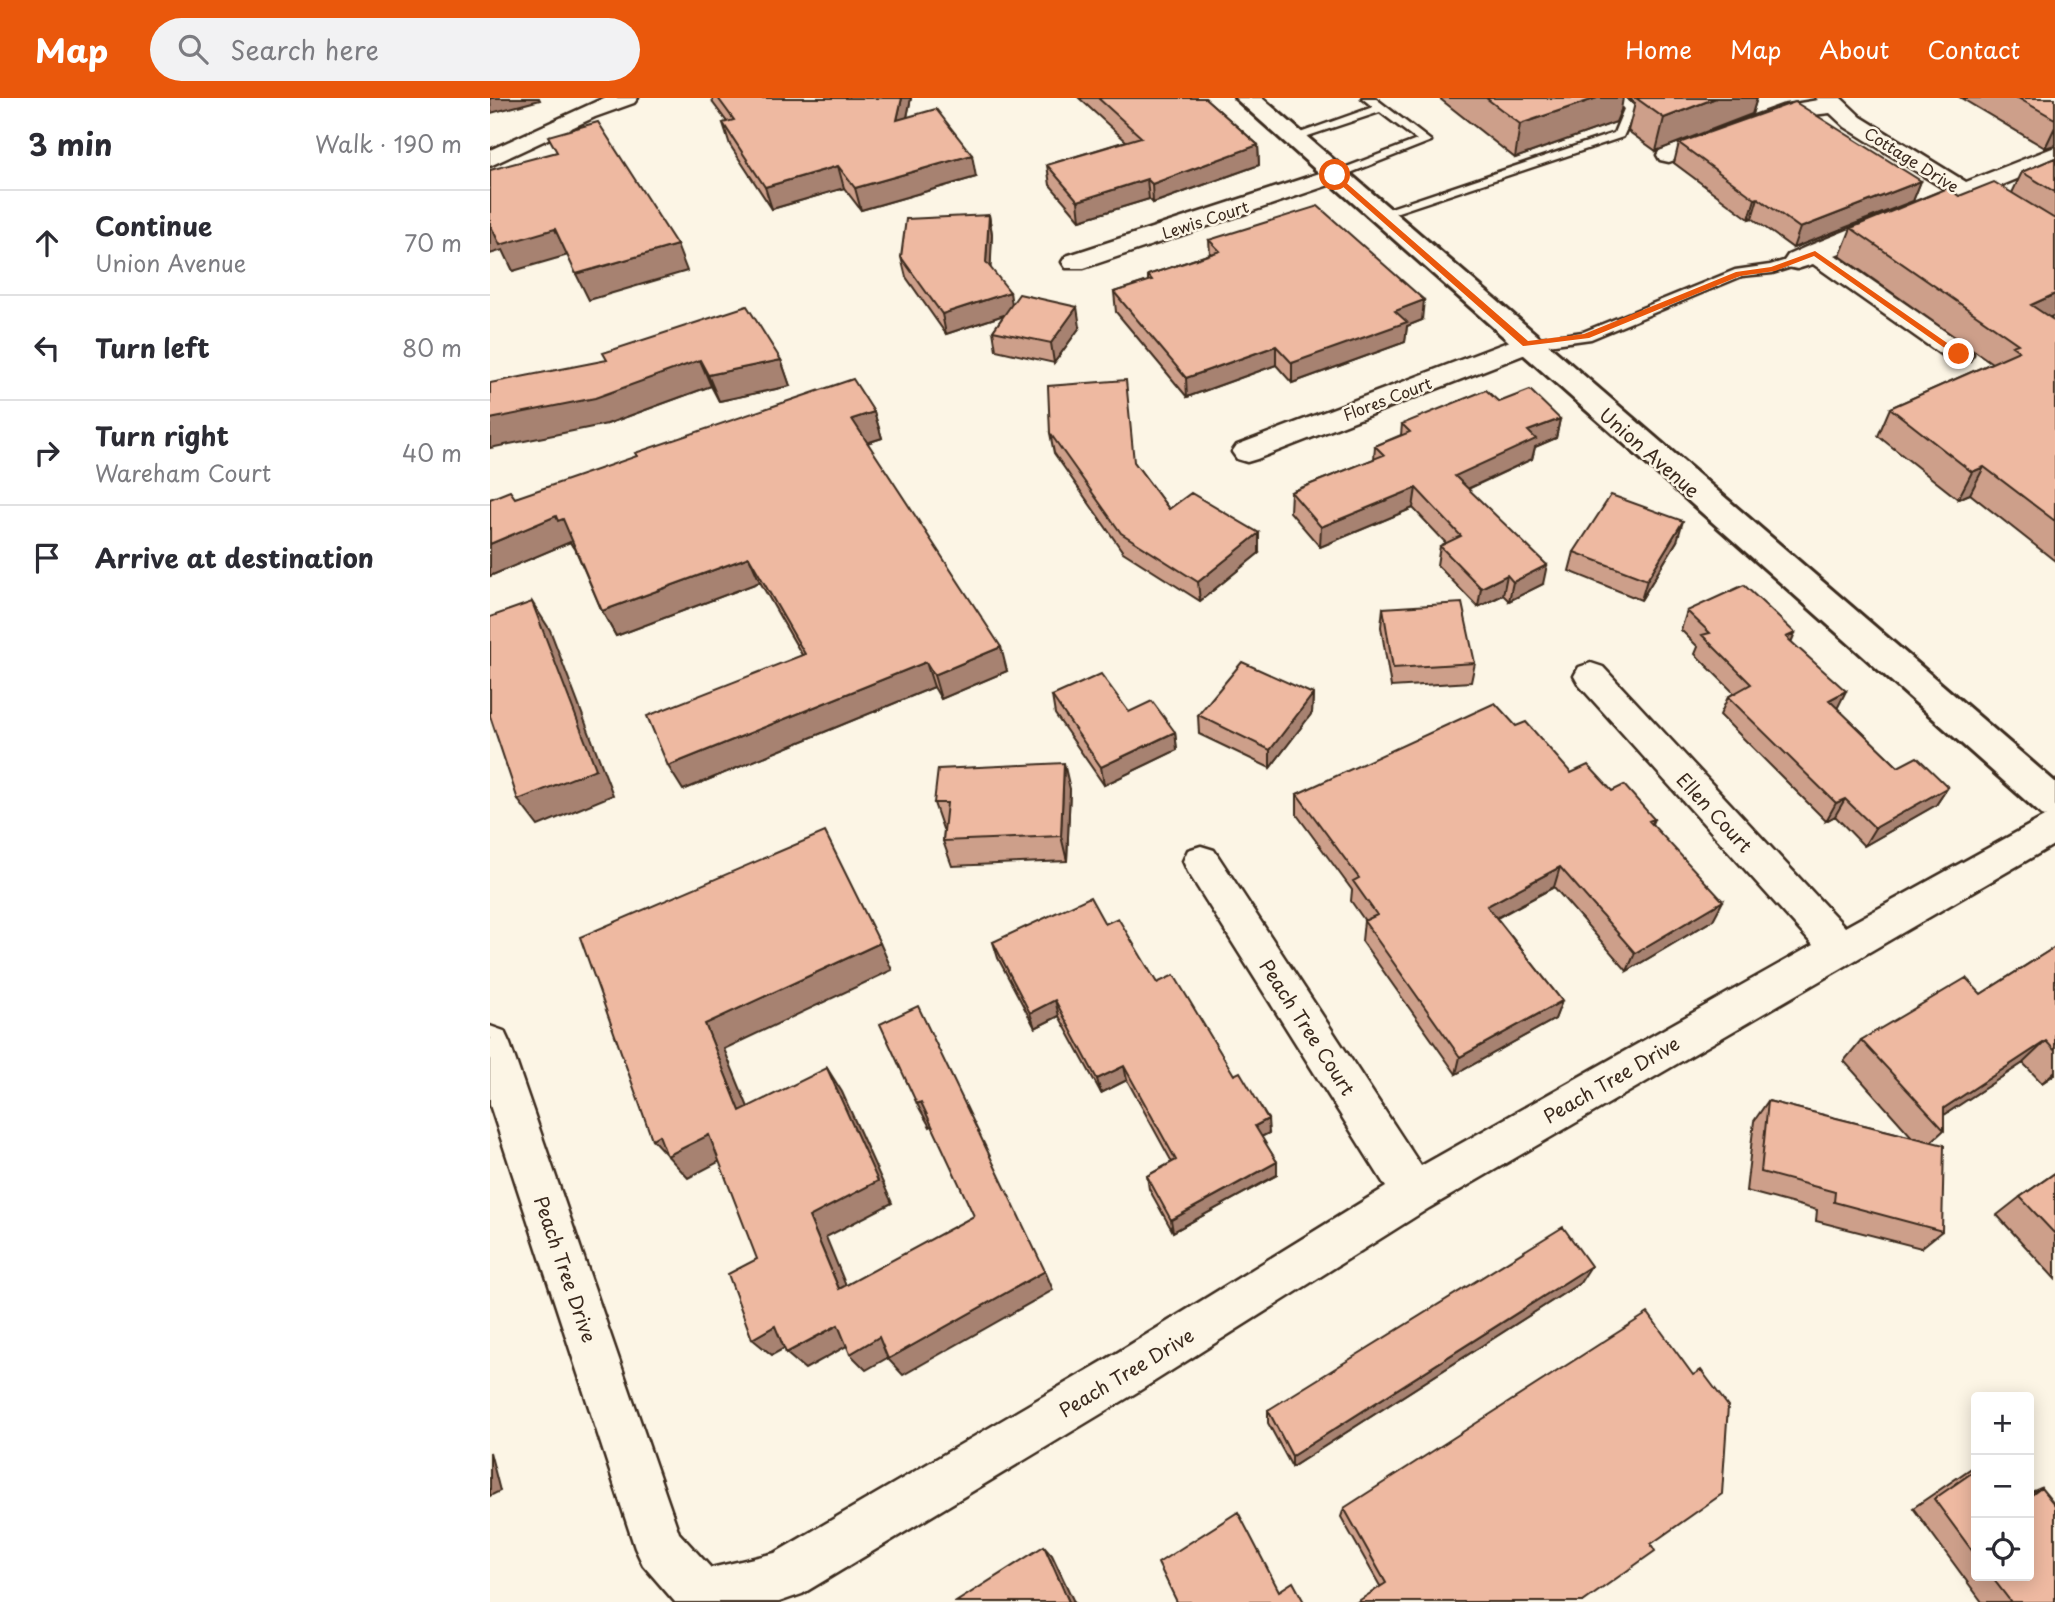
<!DOCTYPE html>
<html lang="en">
<head>
<meta charset="utf-8">
<style>
	:root { --surface:#fff; --page:#f2f2f3; --text:#2b2b33; --muted:#7c7c81; --line:#e1e1e2; --accent:#ea580c }
	body { margin:0; font-family:"Playpen Sans",sans-serif; background:var(--page); color:var(--text) }
	.controls { position:absolute; right:21px; bottom:21px; display:grid; overflow:hidden; border-radius:7px; box-shadow:0 4px 18px #0003 }
	.controls button { width:63px; height:63px; display:grid; place-items:center; padding:0; border:0; border-bottom:2px solid var(--line); background:var(--surface); color:var(--text); font:35px sans-serif }
	.stop { position:absolute; width:21px; height:21px; margin:-16px; border:5px solid #ea580c; border-radius:50%; background:#fff }
	.stop.end { background:#ea580c; border-color:#fff; box-shadow:0 2px 7px #0008 }
	.list { margin:0; padding:0; list-style:none }
	h2 { display:flex; justify-content:space-between; align-items:center; height:91px; margin:0; padding:0 28px; font-size:30px }
	h2 small { font-size:23px; font-weight:400; color:var(--muted) }
	.list li { display:grid; grid-template-columns:46px 1fr auto; gap:21px; align-items:center; box-sizing:border-box; height:105px; padding:0 28px; border-top:2px solid var(--line) }
	.list b { display:block; font-size:26px; white-space:nowrap }
	.list p { margin:0; font-size:23px; white-space:nowrap; color:var(--muted) }
	.list em { font-size:23px; font-style:normal; color:var(--muted) }
	.icon { flex:none; width:38px; height:38px; fill:none; stroke:currentColor; stroke-width:2; stroke-linecap:round; stroke-linejoin:round }
	.map { position:relative; flex:none; width:1565px; height:1504px; overflow:hidden }
	header { display:flex; align-items:center; gap:42px; box-sizing:border-box; height:98px; padding:0 35px; background:var(--accent); color:#fff }
	header strong { font-size:33px }
	nav { display:flex; gap:38px; margin-inline-start:auto; font-size:24px }
	.search { width:490px; height:63px; background:var(--page); display:flex; align-items:center; gap:18px; box-sizing:border-box; padding:0 24px; border-radius:38px; color:var(--muted); font-size:26px }
	main { display:flex }
	aside { flex:1; background:var(--surface) }
	.map>svg:first-child { display:block }
	.lines { fill:none; stroke-linecap:round; stroke-linejoin:round }
	.service-casing { stroke:#3b2a1e; stroke-width:5 }
	.minor-casing { stroke:#3b2a1e; stroke-width:5 }
	.tertiary-casing { stroke:#3b2a1e; stroke-width:6 }
	.service { fill:#fcf5e5; fill-rule:evenodd }
	.minor { fill:#fcf5e5; fill-rule:evenodd }
	.tertiary { fill:#fcf5e5; fill-rule:evenodd }
	.wall { fill:#cd9f8a; stroke:#3b2a1e; stroke-width:2 }
	.shaded-wall { fill:#a78271; stroke:#3b2a1e; stroke-width:2 }
	.building { fill:#eeb9a1; stroke:#3b2a1e; stroke-width:2 }
	.route { fill:#ea580c }
	.labels { text-anchor:middle; dominant-baseline:central; stroke-width:5; stroke-linejoin:round; paint-order:stroke }
	.far-street-label { font-size:16px; fill:#3b2a1e; stroke:#fcf5e5 }
	.street-label { font-size:19px; fill:#3b2a1e; stroke:#fcf5e5 }
</style>
</head>
<body>
<header>
<strong>Map</strong>
<div class="search"><svg class="icon" aria-label="search" viewBox="0 0 24 24"><circle cx="10" cy="10" r="6"/><path d="M15 15l6 6"/></svg>Search here</div>
<nav><a>Home</a><a>Map</a><a>About</a><a>Contact</a></nav>
</header>
<main>
<aside>
<h2>3 min<small>Walk · 190 m</small></h2>
<ul class="list">
<li><svg class="icon" aria-label="ahead" viewBox="0 0 24 24"><path d="M12 20V5M6 11l6-6 6 6"/></svg><div><b>Continue</b><p>Union Avenue</p></div><em>70 m</em></li>
<li><svg class="icon" aria-label="left" viewBox="0 0 24 24"><path d="M17 20v-9H6M10 6l-5 5 5 5"/></svg><div><b>Turn left</b></div><em>80 m</em></li>
<li><svg class="icon" aria-label="right" viewBox="0 0 24 24"><path d="M7 20v-9h11M14 6l5 5-5 5"/></svg><div><b>Turn right</b><p>Wareham Court</p></div><em>40 m</em></li>
<li><svg class="icon" aria-label="arrive" viewBox="0 0 24 24"><path d="M6 21V4h12l-3 4 3 4H6"/></svg><div><b>Arrive at destination</b></div></li>
</ul>
</aside>
<div class="map">
<svg width="1565" height="1504" viewBox="0 0 1565 1504">
	<rect width="100%" height="100%" fill="#fcf5e5"/>
	<filter id="ink" filterUnits="userSpaceOnUse"><feTurbulence type="fractalNoise" baseFrequency=".0143" numOctaves="2"/><feDisplacementMap in="SourceGraphic" scale="14" xChannelSelector="R" yChannelSelector="G"/><feConvolveMatrix kernelMatrix="1 2 1 2 8 2 1 2 1" color-interpolation-filters="sRGB"/></filter>
	<g filter="url(#ink)">
		<g class="lines">
			<defs>
				<path id="service" d="M 872,0 L 885,0 L 941,43 L 845,81 L 839,77 L 841,75 L 927,42 L 890,14 L 806,42 L 796,40 L 883,9 Z
					M 1122,0 L 1135,0 L 1146,10 L 1133,39 L 893,119 L 883,116 L 1124,35 L 1134,11 Z
					M 1307,159 L 1311,160 L 1311,166 L 1282,175 L 1252,178 L 1101,241 L 1036,250 L 1029,246 L 1036,242 L 1093,234 L 1245,172 L 1280,167 Z"/>
				<path id="minor" d="M 114,0 L 148,0 L 144,5 L 105,19 L 0,68 L 0,52 Z
					M 1326,0 L 1351,0 L 1371,19 L 1476,84 L 1565,49 L 1565,65 L 1345,157 L 1479,250 L 1483,256 L 1479,262 L 1469,265 L 1459,262 L 1323,166 L 1307,171 L 1298,169 L 1294,163 L 1298,157 L 1316,149 L 1456,92 L 1355,29 L 1340,15 L 1304,19 L 1179,64 L 1170,62 L 1167,57 L 1170,52 L 1292,8 L 1328,2 Z
					M 845,70 L 854,72 L 857,77 L 854,82 L 594,170 L 576,170 L 572,164 L 576,158 Z
					M 1036,237 L 1046,240 L 1050,246 L 1046,252 L 767,361 L 757,364 L 747,361 L 742,354 L 747,347 Z
					M 1101,565 L 1113,569 L 1355,829 L 1565,713 L 1565,746 L 939,1110 L 649,1293 L 312,1496 L 289,1504 L 185,1504 L 153,1467 L 145,1450 L 0,1007 L 0,928 L 14,933 L 20,946 L 189,1435 L 221,1470 L 285,1455 L 617,1261 L 896,1089 L 698,774 L 693,763 L 698,752 L 711,748 L 724,752 L 931,1068 L 1323,847 L 1089,587 L 1084,578 L 1089,569 Z"/>
				<path id="tertiary" d="M 745,0 L 772,0 L 1565,684 L 1565,721 L 1552,717 Z"/>
			</defs>
			<use href="#service" class="service-casing"/>
			<use href="#minor" class="minor-casing"/>
			<use href="#tertiary" class="tertiary-casing"/>
			<use href="#service" class="service"/>
			<use href="#minor" class="minor"/>
			<use href="#tertiary" class="tertiary"/>
		</g>
		<path class="wall" d="M 222,0 L 421,0 L 417,19 L 486,79 L 371,112 L 354,90 L 282,111 L 240,47 L 233,25 L 237,24 L 223,5 Z
			M 589,0 L 715,0 L 768,47 L 769,67 L 663,105 L 659,101 L 590,122 L 560,87 L 557,67 L 636,43 Z
			M 949,0 L 1131,0 L 1131,12 L 1126,24 L 1025,60 Z
			M 1139,0 L 1267,0 L 1262,16 L 1166,53 L 1138,33 L 1145,5 Z
			M 1471,0 L 1565,0 L 1565,47 L 1555,50 Z
			M 1189,45 L 1431,83 L 1423,103 L 1303,150 L 1262,120 L 1259,121 L 1184,65 Z
			M 1565,60 L 1565,217 L 1560,220 L 1565,223 L 1565,463 L 1480,396 L 1468,401 L 1388,338 L 1400,310 L 1502,265 L 1350,158 L 1361,130 L 1469,98 L 1522,95 L 1532,74 Z
			M 499,117 L 502,136 L 500,170 L 522,207 L 590,229 L 564,265 L 506,252 L 503,233 L 514,217 L 456,236 L 416,179 L 411,159 Z
			M 719,142 L 932,222 L 917,228 L 915,244 L 802,285 L 786,267 L 697,299 L 626,214 L 624,194 L 658,183 L 658,177 L 720,156 Z
			M 117,262 L 291,262 L 300,288 L 229,303 L 221,288 L 117,326 Z
			M 1009,304 L 1070,321 L 1066,340 L 1045,349 L 1042,361 L 978,391 L 1053,486 L 1019,503 L 1013,497 L 988,509 L 947,467 L 950,448 L 956,445 L 923,410 L 830,449 L 800,414 L 801,394 L 884,361 L 885,348 L 911,337 L 912,326 Z
			M 384,314 L 392,340 L 377,345 L 517,573 L 451,601 L 444,589 L 193,692 L 312,557 L 270,484 L 126,538 L 112,513 L 84,448 L 83,449 L 80,444 L 0,478 L 0,401 L 25,400 Z
			M 560,335 L 644,364 L 679,411 L 769,455 L 710,503 L 633,454 L 564,355 Z
			M 1187,443 L 1151,502 L 1079,473 L 1084,454 Z
			M 893,510 L 985,565 L 981,584 L 901,589 L 891,529 Z
			M 1197,513 L 1301,544 L 1347,610 L 1408,669 L 1458,689 L 1446,707 L 1374,748 L 1345,718 L 1336,723 L 1230,617 L 1238,599 L 1244,595 L 1205,556 L 1208,549 L 1191,532 Z
			M 823,596 L 822,615 L 780,670 L 709,636 L 708,617 Z
			M 562,598 L 639,614 L 685,634 L 687,652 L 614,687 L 565,616 Z
			M 1026,628 L 1081,675 L 1122,693 L 1164,721 L 1162,726 L 1223,822 L 1137,873 L 1064,789 L 1007,820 L 1072,903 L 1065,921 L 966,976 L 872,843 L 874,823 L 875,823 L 861,803 L 862,792 L 807,717 L 807,696 Z
			M 580,691 L 577,763 L 462,768 L 453,743 L 454,731 L 453,731 L 444,705 Z
			M 615,826 L 667,885 L 779,1035 L 771,1039 L 787,1064 L 787,1077 L 683,1134 L 659,1091 L 657,1078 L 682,1064 L 637,982 L 611,995 L 569,918 L 545,930 L 508,860 L 503,844 Z
			M 1565,849 L 1565,976 L 1552,985 L 1533,965 L 1454,1017 L 1454,1032 L 1441,1044 L 1452,1133 L 1431,1150 L 1326,1123 L 1327,1112 L 1256,1093 L 1264,1023 L 1278,1003 L 1422,1039 L 1354,963 L 1371,942 L 1491,896 Z
			M 1565,1075 L 1565,1181 L 1507,1117 L 1530,1099 Z
			M 1090,1185 L 802,1369 L 778,1325 L 778,1312 Z
			M 1486,1367 L 1486,1478 L 1539,1478 L 1539,1395 L 1551,1390 L 1565,1504 L 1492,1504 L 1423,1410 Z
			M 854,1410 L 1161,1446 L 890,1488 L 851,1419 Z"/>
		<path class="shaded-wall" d="M 0,0 L 49,0 L 50,2 L 1,15 Z
			M 412,0 L 421,0 L 412,43 L 407,22 Z
			M 1107,0 L 1133,0 L 1131,12 L 1126,24 L 1025,60 L 1030,26 Z
			M 1226,0 L 1267,0 L 1262,16 L 1166,53 L 1174,20 Z
			M 1565,29 L 1565,47 L 1555,50 Z
			M 768,47 L 769,67 L 663,105 L 662,86 Z
			M 482,57 L 486,79 L 371,112 L 365,90 Z
			M 348,68 L 354,90 L 282,111 L 275,89 Z
			M 657,81 L 659,101 L 590,122 L 588,103 Z
			M 1431,83 L 1423,103 L 1303,150 L 1310,130 Z
			M 1268,100 L 1262,120 L 1259,121 L 1265,101 Z
			M 499,117 L 502,136 L 500,184 L 496,164 Z
			M 0,126 L 65,131 L 78,157 L 23,173 L 13,152 L 0,156 Z
			M 187,147 L 197,173 L 99,202 L 86,176 Z
			M 520,194 L 523,214 L 456,236 L 452,216 Z
			M 1565,196 L 1565,217 L 1527,235 L 1541,207 Z
			M 934,202 L 932,222 L 917,228 L 915,244 L 802,285 L 802,265 L 905,213 Z
			M 587,209 L 590,229 L 564,265 L 561,245 Z
			M 786,248 L 786,267 L 697,299 L 696,280 Z
			M 210,262 L 221,288 L 117,326 L 0,350 L 0,321 Z
			M 291,262 L 300,288 L 229,303 L 218,277 Z
			M 384,314 L 392,340 L 370,347 L 362,321 Z
			M 1070,321 L 1066,340 L 1045,349 L 1042,361 L 962,398 L 965,378 L 1038,333 Z
			M 1494,369 L 1480,396 L 1468,401 L 1482,374 Z
			M 926,390 L 923,410 L 830,449 L 831,429 Z
			M 66,418 L 73,421 L 88,447 L 83,449 L 80,444 L 0,478 L 0,446 Z
			M 1193,423 L 1187,443 L 1151,502 L 1157,482 Z
			M 769,435 L 769,455 L 710,503 L 708,484 Z
			M 259,459 L 270,484 L 126,538 L 112,513 Z
			M 1057,467 L 1053,486 L 1019,503 L 1023,484 Z
			M 1017,477 L 1013,497 L 988,509 L 991,490 Z
			M 42,504 L 60,532 L 123,697 L 48,728 L 28,702 Z
			M 1305,535 L 1297,554 L 1296,539 Z
			M 511,549 L 517,573 L 451,601 L 444,577 Z
			M 436,564 L 444,589 L 193,692 L 178,668 Z
			M 1356,593 L 1347,611 L 1339,602 Z
			M 823,596 L 822,615 L 780,670 L 780,652 Z
			M 685,634 L 687,652 L 614,687 L 611,669 Z
			M 574,665 L 580,691 L 577,763 L 571,738 Z
			M 1458,689 L 1446,707 L 1374,748 L 1385,730 Z
			M 1355,701 L 1345,718 L 1336,723 L 1346,705 Z
			M 1070,769 L 1064,789 L 993,827 L 997,808 Z
			M 1233,803 L 1223,822 L 1137,873 L 1145,855 Z
			M 390,845 L 402,872 L 234,951 L 269,1036 L 250,1013 L 215,926 Z
			M 565,902 L 569,918 L 545,930 L 540,915 Z
			M 1072,903 L 1065,921 L 966,976 L 970,959 Z
			M 1556,943 L 1533,965 L 1445,1023 L 1454,1010 Z
			M 634,968 L 637,982 L 611,995 L 607,981 Z
			M 337,970 L 352,994 L 402,1105 L 336,1139 L 365,1210 L 349,1191 L 319,1119 Z
			M 1565,973 L 1565,976 L 1552,985 Z
			M 431,1004 L 443,1027 L 440,1029 L 427,1006 Z
			M 778,1021 L 779,1035 L 765,1042 L 765,1028 Z
			M 169,1037 L 219,1037 L 238,1059 L 198,1080 L 162,1041 Z
			M 787,1064 L 787,1077 L 683,1134 L 681,1122 Z
			M 1101,1168 L 1090,1185 L 802,1369 L 802,1358 Z
			M 555,1173 L 563,1192 L 413,1277 L 398,1261 Z
			M 348,1227 L 364,1244 L 315,1271 L 296,1255 Z
			M 285,1228 L 304,1245 L 282,1257 L 262,1241 Z
			M 389,1239 L 404,1256 L 376,1272 L 360,1256 Z
			M 0,1354 L 10,1393 L 0,1398 Z
			M 554,1448 L 562,1457 L 584,1504 L 579,1504 Z"/>
		<path class="building" d="M 228,0 L 412,0 L 407,22 L 446,11 L 482,57 L 365,90 L 348,68 L 275,89 L 233,25 L 244,22 Z
			M 608,0 L 715,0 L 768,47 L 662,86 L 657,81 L 588,103 L 557,67 L 651,39 Z
			M 996,0 L 1107,0 L 1030,26 Z
			M 1146,0 L 1226,0 L 1174,20 Z
			M 1528,0 L 1565,0 L 1565,21 Z
			M 1305,4 L 1431,83 L 1310,130 L 1268,100 L 1265,101 L 1189,45 Z
			M 108,24 L 187,147 L 86,176 L 65,131 L 10,147 L 0,126 L 0,72 L 67,54 L 58,38 Z
			M 1565,60 L 1565,94 L 1532,74 Z
			M 1504,84 L 1565,121 L 1565,196 L 1541,207 L 1565,223 L 1565,423 L 1494,369 L 1482,374 L 1400,310 L 1529,253 L 1522,248 L 1528,246 L 1361,130 L 1458,90 L 1469,98 Z
			M 828,108 L 934,202 L 905,213 L 917,224 L 802,265 L 786,248 L 696,280 L 624,194 L 662,182 L 658,177 L 730,153 L 719,142 Z
			M 499,117 L 496,164 L 520,194 L 452,216 L 411,159 L 416,121 Z
			M 529,196 L 587,209 L 561,245 L 503,233 Z
			M 257,208 L 291,262 L 218,277 L 210,262 L 105,300 L 0,321 L 0,285 L 117,262 L 113,255 Z
			M 363,281 L 384,314 L 362,321 L 511,549 L 444,577 L 436,564 L 178,668 L 157,618 L 315,556 L 259,459 L 112,513 L 73,421 L 68,423 L 66,418 L 0,446 L 0,401 L 20,393 L 25,400 L 147,358 L 145,355 Z
			M 636,282 L 644,364 L 679,411 L 701,395 L 769,435 L 708,484 L 631,435 L 560,335 L 558,288 Z
			M 996,292 L 1009,304 L 1040,292 L 1070,321 L 1038,333 L 1046,341 L 965,378 L 1057,467 L 1023,484 L 1017,477 L 991,490 L 950,448 L 971,438 L 926,390 L 831,429 L 801,394 L 894,357 L 885,348 L 920,334 L 912,326 Z
			M 1121,397 L 1193,423 L 1157,482 L 1084,454 Z
			M 1254,487 L 1305,535 L 1296,539 L 1356,593 L 1339,602 L 1408,669 L 1427,659 L 1458,689 L 1385,730 L 1355,701 L 1346,705 L 1238,599 L 1261,586 L 1212,537 L 1220,535 L 1197,513 Z
			M 42,504 L 106,671 L 28,702 L 0,618 L 0,519 Z
			M 972,505 L 985,565 L 903,570 L 893,510 Z
			M 752,564 L 823,596 L 780,652 L 708,617 Z
			M 611,576 L 639,614 L 662,603 L 685,634 L 611,669 L 562,598 Z
			M 1005,605 L 1026,628 L 1036,624 L 1081,675 L 1098,667 L 1122,693 L 1134,687 L 1164,721 L 1159,723 L 1233,803 L 1145,855 L 1070,769 L 997,808 L 1072,903 L 970,959 L 874,823 L 887,817 L 863,783 L 869,780 L 807,696 Z
			M 574,665 L 571,738 L 453,743 L 457,705 L 444,705 L 448,671 Z
			M 335,734 L 390,845 L 215,926 L 250,1013 L 337,970 L 388,1083 L 319,1119 L 349,1191 L 484,1118 L 431,1004 L 427,1006 L 390,926 L 428,908 L 555,1173 L 398,1261 L 389,1239 L 360,1256 L 348,1227 L 296,1255 L 285,1228 L 262,1241 L 238,1176 L 267,1161 L 219,1037 L 177,1058 L 169,1037 L 162,1041 L 90,839 Z
			M 600,799 L 615,826 L 628,820 L 667,885 L 684,877 L 744,977 L 750,974 L 778,1021 L 765,1028 L 787,1064 L 681,1122 L 657,1078 L 686,1062 L 634,968 L 607,981 L 565,902 L 540,915 L 503,844 Z
			M 1565,849 L 1565,953 L 1556,943 L 1454,1010 L 1454,1032 L 1371,942 L 1476,880 L 1491,896 Z
			M 1278,1003 L 1454,1047 L 1452,1133 L 1344,1104 L 1345,1094 L 1271,1074 Z
			M 1565,1075 L 1565,1136 L 1530,1099 Z
			M 1073,1129 L 1101,1168 L 802,1358 L 778,1312 Z
			M 1158,1215 L 1203,1277 L 1211,1272 L 1238,1308 L 1232,1396 L 1161,1446 L 1165,1453 L 1093,1504 L 867,1504 L 896,1485 L 854,1410 Z
			M 1486,1372 L 1486,1458 L 1444,1401 Z
			M 1551,1390 L 1565,1407 L 1565,1504 L 1521,1504 L 1501,1478 L 1539,1478 L 1539,1399 Z
			M 748,1414 L 789,1493 L 803,1484 L 814,1504 L 687,1504 L 668,1465 Z
			M 554,1448 L 579,1504 L 466,1504 Z"/>
	</g>
	<path class="route" d="M 845,75 L 1038,243 L 1094,236 L 1246,174 L 1281,169 L 1325,153 L 1473,256 L 1466,258 L 1324,158 L 1285,173 L 1250,178 L 1099,240 L 1033,248 L 842,79 Z"/>
	<g class="labels">
		<g class="far-street-label">
			<text transform="translate(1422 61) rotate(32)">Cottage Drive</text>
			<text transform="translate(715 121) rotate(-18)">Lewis Court</text>
			<text transform="translate(897 300) rotate(-21)">Flores Court</text>
		</g>
		<g class="street-label">
			<text transform="translate(1160 354) rotate(41)">Union Avenue</text>
			<text transform="translate(1225 714) rotate(47)">Ellen Court</text>
			<text transform="translate(818 929) rotate(57)">Peach Tree Court</text>
			<text transform="translate(1121 981) rotate(-30)">Peach Tree Drive</text>
			<text transform="translate(76 1171) rotate(71)">Peach Tree Drive</text>
			<text transform="translate(636 1274) rotate(-31)">Peach Tree Drive</text>
		</g>
	</g>
</svg>
<div class="controls">
<button>+</button>
<button>−</button>
<button><svg class="icon" aria-label="locate" viewBox="0 0 24 24"><circle cx="12" cy="12" r="6"/><path d="M12 2v4M12 18v4M2 12h4M18 12h4"/></svg></button>
</div>
<div class="stop" style="left:845px;top:77px"></div>
<div class="stop end" style="left:1469px;top:256px"></div>
</div>
</main>
</body>
</html>
